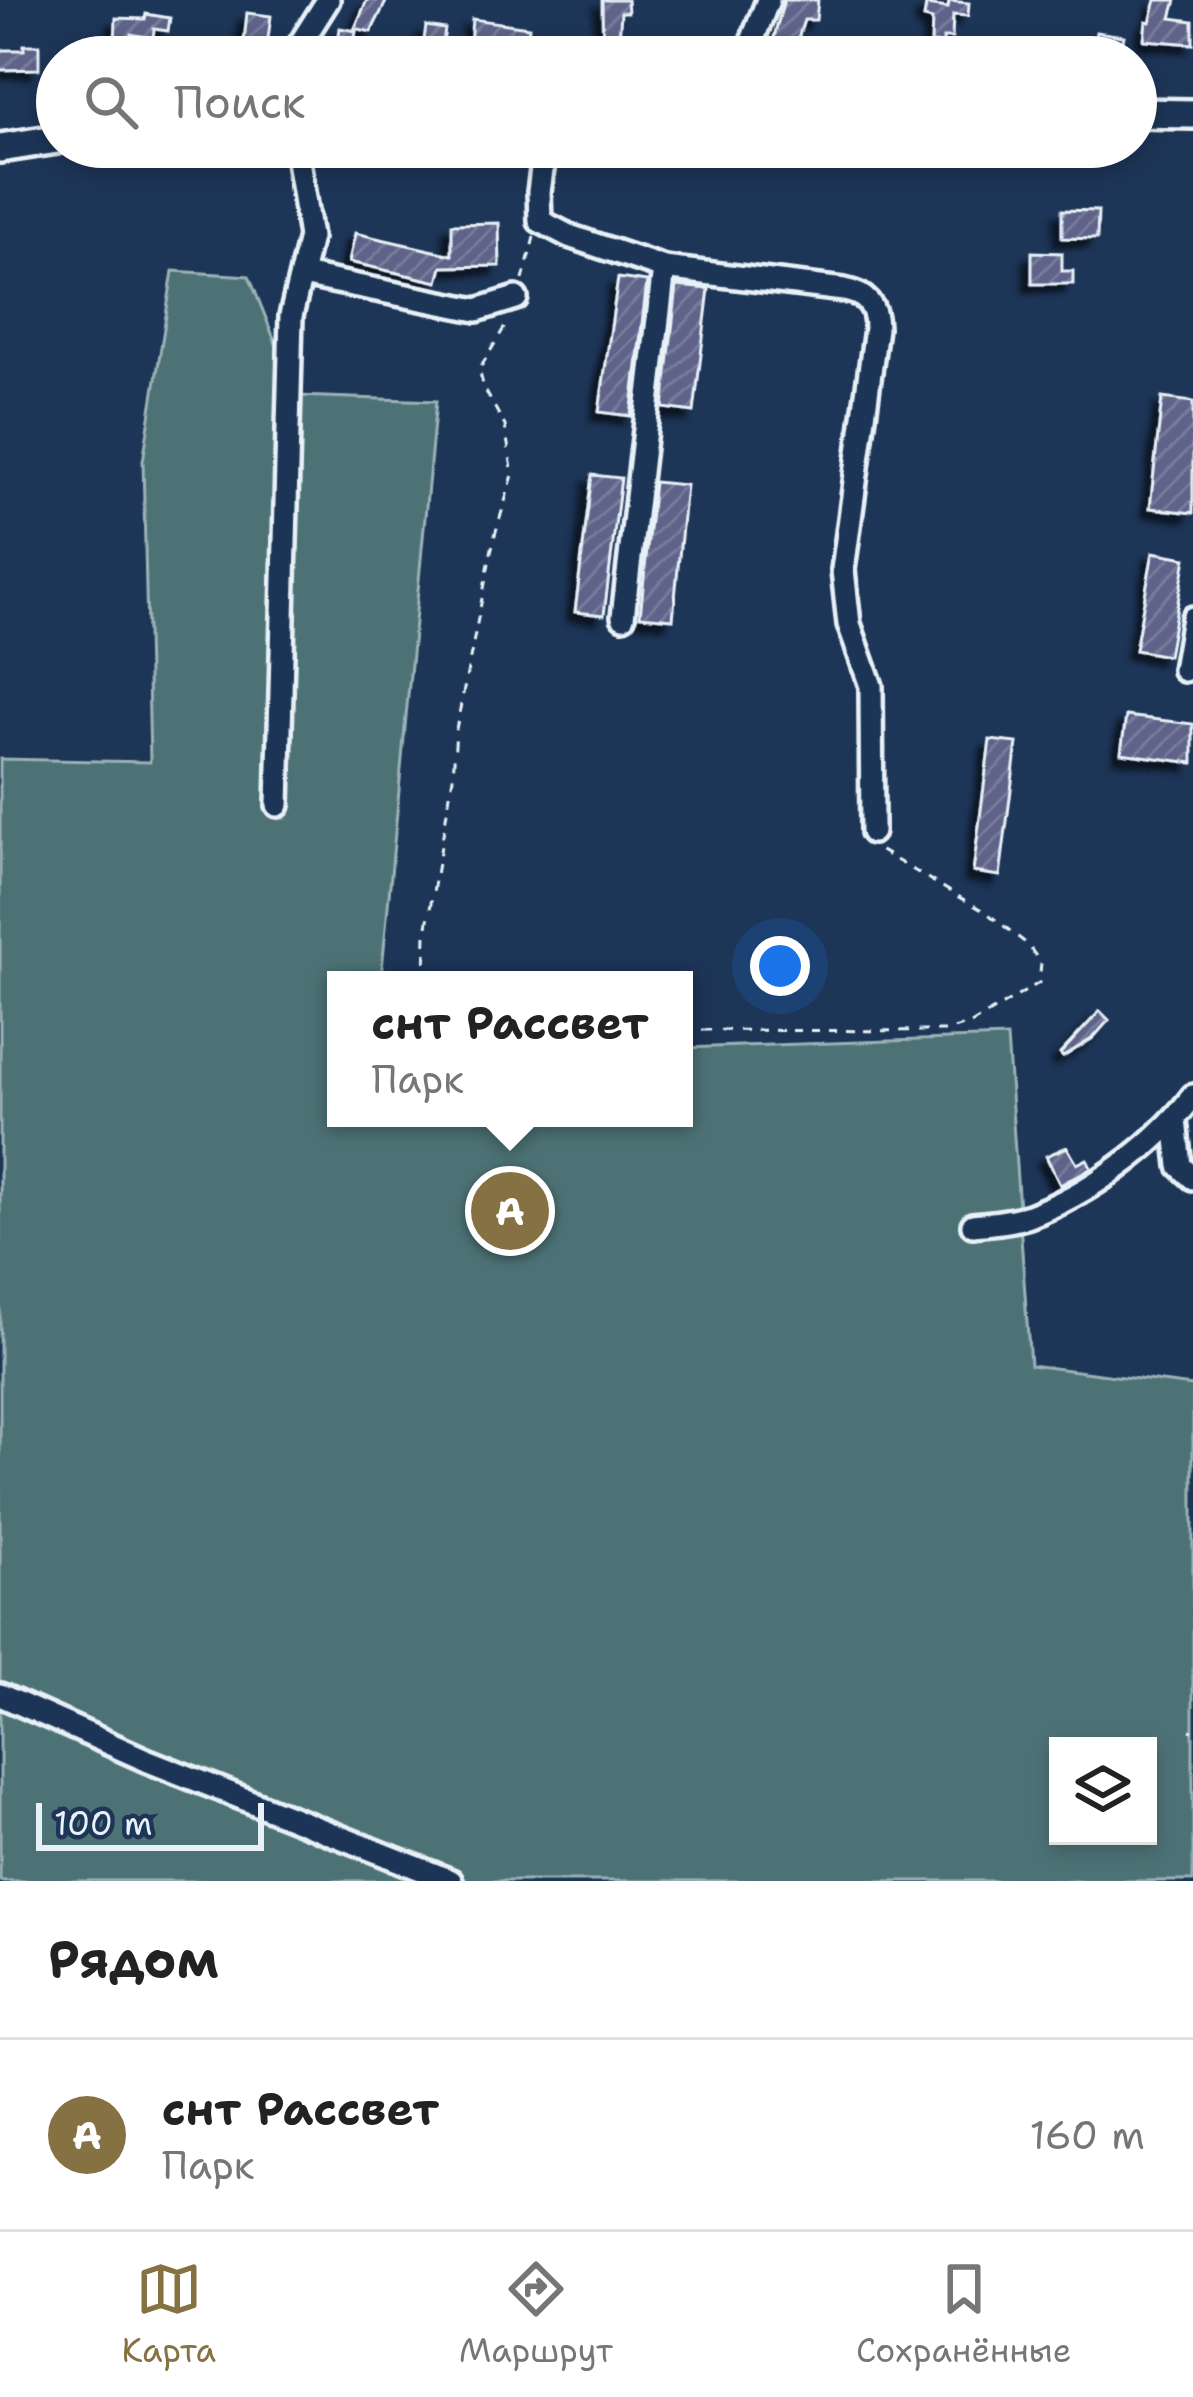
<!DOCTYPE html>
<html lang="ru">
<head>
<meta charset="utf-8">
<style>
	:root { --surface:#fff; --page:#f2f2f2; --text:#222; --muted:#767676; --line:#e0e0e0; --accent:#857141 }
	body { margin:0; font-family:"Shantell Sans",sans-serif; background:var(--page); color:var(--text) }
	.controls { position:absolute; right:36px; bottom:36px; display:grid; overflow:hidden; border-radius:0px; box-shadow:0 6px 18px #0003 }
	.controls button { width:108px; height:108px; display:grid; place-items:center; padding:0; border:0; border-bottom:3px solid var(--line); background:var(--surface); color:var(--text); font:60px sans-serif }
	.scale { position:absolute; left:36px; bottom:30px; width:228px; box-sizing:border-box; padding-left:12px; border:6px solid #e8f1f8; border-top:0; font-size:33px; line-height:42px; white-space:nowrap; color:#e8f1f8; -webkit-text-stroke:9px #1d3557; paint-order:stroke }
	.you { position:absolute; left:780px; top:966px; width:42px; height:42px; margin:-30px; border:9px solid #fff; border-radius:50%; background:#1a73e8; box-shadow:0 0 0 18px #1a73e833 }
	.badge { display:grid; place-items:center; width:78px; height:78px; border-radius:50%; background:var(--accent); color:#fff; font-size:39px; font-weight:700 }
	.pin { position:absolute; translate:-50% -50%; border:6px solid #fff; box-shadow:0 3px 12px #0006 }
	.popup { position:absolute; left:327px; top:971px; width:366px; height:156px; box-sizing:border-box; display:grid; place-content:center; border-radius:0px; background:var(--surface); filter:drop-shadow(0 3px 9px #0005); font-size:39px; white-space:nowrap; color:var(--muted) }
	.popup b { font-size:45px; color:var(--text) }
	.popup::after { content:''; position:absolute; left:50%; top:100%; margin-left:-24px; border:24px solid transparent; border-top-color:var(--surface) }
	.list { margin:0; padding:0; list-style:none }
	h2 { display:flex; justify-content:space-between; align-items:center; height:156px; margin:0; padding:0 48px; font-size:51px }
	h2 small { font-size:39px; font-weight:400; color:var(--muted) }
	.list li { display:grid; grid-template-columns:78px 1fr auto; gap:36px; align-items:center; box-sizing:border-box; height:192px; padding:0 48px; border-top:3px solid var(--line) }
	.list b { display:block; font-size:45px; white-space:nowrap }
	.list p { margin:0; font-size:39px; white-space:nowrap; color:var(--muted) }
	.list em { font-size:39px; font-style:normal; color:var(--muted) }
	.icon { flex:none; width:66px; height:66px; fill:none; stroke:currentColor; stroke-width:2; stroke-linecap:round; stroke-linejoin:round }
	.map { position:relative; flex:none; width:1193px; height:1881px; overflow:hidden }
	.search { position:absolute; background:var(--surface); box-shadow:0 6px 18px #0003; left:36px; right:36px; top:36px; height:132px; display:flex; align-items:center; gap:30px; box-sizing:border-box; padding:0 42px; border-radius:66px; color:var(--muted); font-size:45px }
	.sheet { height:348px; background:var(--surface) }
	nav { display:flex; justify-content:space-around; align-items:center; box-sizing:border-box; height:168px; border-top:3px solid var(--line); background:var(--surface); font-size:33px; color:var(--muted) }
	nav a { display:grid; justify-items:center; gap:6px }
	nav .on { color:var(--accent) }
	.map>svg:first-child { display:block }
	.green { fill:#4e7274; stroke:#9bb2b6; stroke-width:3; fill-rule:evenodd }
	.building { fill:url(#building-hatch); stroke:#e8f1f8; stroke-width:3; filter:url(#shadow) }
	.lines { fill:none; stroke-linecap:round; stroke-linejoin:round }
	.minor-casing { stroke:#e8f1f8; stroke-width:30 }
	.major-casing { stroke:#e8f1f8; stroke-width:36 }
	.path { stroke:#e8f1f8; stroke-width:3; stroke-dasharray:9 9; stroke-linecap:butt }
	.minor { stroke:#1d3557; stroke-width:21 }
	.major { stroke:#1d3557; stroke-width:27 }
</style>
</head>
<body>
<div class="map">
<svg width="1193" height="1881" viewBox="0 0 1193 1881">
	<defs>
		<pattern id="building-hatch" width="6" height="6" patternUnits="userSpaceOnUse" patternTransform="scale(3)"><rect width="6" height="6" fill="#5f6489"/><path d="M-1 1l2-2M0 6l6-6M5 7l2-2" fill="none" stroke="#767b9a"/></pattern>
		<filter id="shadow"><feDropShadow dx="-8" dy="8" stdDeviation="3" flood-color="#0009"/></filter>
	</defs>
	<rect width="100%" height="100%" fill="#1d3557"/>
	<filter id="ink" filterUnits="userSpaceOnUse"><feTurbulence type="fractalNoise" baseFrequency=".00833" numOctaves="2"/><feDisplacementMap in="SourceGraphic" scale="24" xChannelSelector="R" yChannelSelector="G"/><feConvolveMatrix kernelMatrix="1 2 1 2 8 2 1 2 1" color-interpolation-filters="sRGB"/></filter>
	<g filter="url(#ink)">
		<path class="green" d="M 173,271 L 249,276 L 297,396 L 436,401 L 381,980 L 336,980 L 336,1118 L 684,1118 L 684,1048 L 1007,1037 L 1030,1365 L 1193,1386 L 1193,1881 L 0,1881 L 0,759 L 150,762 L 143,461 ZM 1058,1746 L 1148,1746 L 1148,1836 L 1058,1836 Z"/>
		<path class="building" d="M 367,0 L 387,0 L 371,32 L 355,28 Z
			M 602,0 L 627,0 L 628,12 L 621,12 L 618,57 L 603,57 Z
			M 784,0 L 818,0 L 816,20 L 804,20 L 795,48 L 773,41 Z
			M 1156,0 L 1176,0 L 1171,18 L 1193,21 L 1193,44 L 1144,40 L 1146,21 L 1150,22 Z
			M 949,1 L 969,3 L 968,16 L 953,15 L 952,38 L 943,38 L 943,44 L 931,43 L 932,20 L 924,18 L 926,5 L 948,8 Z
			M 247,13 L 271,16 L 267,46 L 244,42 Z
			M 146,14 L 170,18 L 168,31 L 154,29 L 153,38 L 131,34 L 130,46 L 115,45 L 116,18 L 145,19 Z
			M 472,19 L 529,27 L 527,48 L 470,46 Z
			M 426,26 L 445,29 L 441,56 L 422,54 Z
			M 340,28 L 356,31 L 352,57 L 328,54 L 331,41 L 338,42 Z
			M 1096,32 L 1124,36 L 1121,50 L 1115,49 L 1114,55 L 1093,52 Z
			M 24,45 L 39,45 L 39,69 L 0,70 L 0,50 L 24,50 Z
			M 1062,210 L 1098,211 L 1097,239 L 1062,238 Z
			M 499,223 L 500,266 L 442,267 L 438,282 L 349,262 L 355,233 L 452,255 L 452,224 Z
			M 1032,252 L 1062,253 L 1062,271 L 1073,271 L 1073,284 L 1032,284 Z
			M 618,278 L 647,282 L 631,416 L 599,412 Z
			M 677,286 L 709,289 L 694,412 L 663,408 Z
			M 1162,398 L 1193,402 L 1193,513 L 1150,508 Z
			M 592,475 L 621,478 L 604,615 L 575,612 Z
			M 654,482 L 686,485 L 673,619 L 640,616 Z
			M 1153,552 L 1186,558 L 1168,656 L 1135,650 Z
			M 1126,716 L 1193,724 L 1193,763 L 1121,753 Z
			M 990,740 L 1017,743 L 1000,876 L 973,872 Z
			M 1100,1011 L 1109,1020 L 1093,1038 L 1063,1057 L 1060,1054 Z
			M 1067,1147 L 1077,1164 L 1087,1159 L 1091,1168 L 1060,1185 L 1046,1156 Z"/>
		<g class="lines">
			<defs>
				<path id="minor" d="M 292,57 L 328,0
					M 746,57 L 768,0
					M 545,147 L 539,192 L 540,221 L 569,236 L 664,268 L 623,617
					M 664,268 L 844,290 C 866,294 876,305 876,328 L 843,570 L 849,624 L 871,686 L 872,832
					M 302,275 L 477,310 L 516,298
					M 1184,670 L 1193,618
					M 278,805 L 291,316 L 310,237 L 296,147
					M 1175,1120 L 1180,1166 L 1193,1178
					M 973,1225 C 991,1223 1011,1222 1029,1216 C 1089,1194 1154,1147 1193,1096
					M 0,1695 L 146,1760 L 451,1881"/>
				<path id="major" d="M 1136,113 L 1193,114
					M 0,148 L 57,139"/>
			</defs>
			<use href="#minor" class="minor-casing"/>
			<use href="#major" class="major-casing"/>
			<path class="path" d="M 523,280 L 534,237
				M 425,980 L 426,932 L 453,777 L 456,729 L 494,538 L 513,475 L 505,426 L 484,388 L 479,370 L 507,323
				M 684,1030 L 946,1031 L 971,1024 L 1039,983 L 1041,963 L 1027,944 L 987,913 L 879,850
				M 1190,1730 L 1193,1731"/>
			<use href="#minor" class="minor"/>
			<use href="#major" class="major"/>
		</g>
	</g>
</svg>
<div class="controls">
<button><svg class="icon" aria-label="layers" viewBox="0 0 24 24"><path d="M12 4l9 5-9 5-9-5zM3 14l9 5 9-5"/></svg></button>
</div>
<div class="scale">100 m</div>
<div class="you"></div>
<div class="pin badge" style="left:510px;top:1211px">A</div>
<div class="popup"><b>снт Рассвет</b>Парк</div>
<div class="search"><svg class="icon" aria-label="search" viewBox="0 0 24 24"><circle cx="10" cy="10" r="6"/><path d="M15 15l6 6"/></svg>Поиск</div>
</div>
<section class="sheet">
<h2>Рядом<small></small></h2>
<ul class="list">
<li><span class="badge">A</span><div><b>снт Рассвет</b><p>Парк</p></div><em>160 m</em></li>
</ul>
</section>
<nav>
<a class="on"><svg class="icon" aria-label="map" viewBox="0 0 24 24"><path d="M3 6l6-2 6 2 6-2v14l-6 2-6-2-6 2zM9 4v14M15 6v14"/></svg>Карта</a>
<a><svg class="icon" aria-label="directions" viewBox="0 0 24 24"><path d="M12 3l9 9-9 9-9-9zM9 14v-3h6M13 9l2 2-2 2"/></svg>Маршрут</a>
<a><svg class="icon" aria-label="saved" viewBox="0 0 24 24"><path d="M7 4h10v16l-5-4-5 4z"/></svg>Сохранённые</a>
</nav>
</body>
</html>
